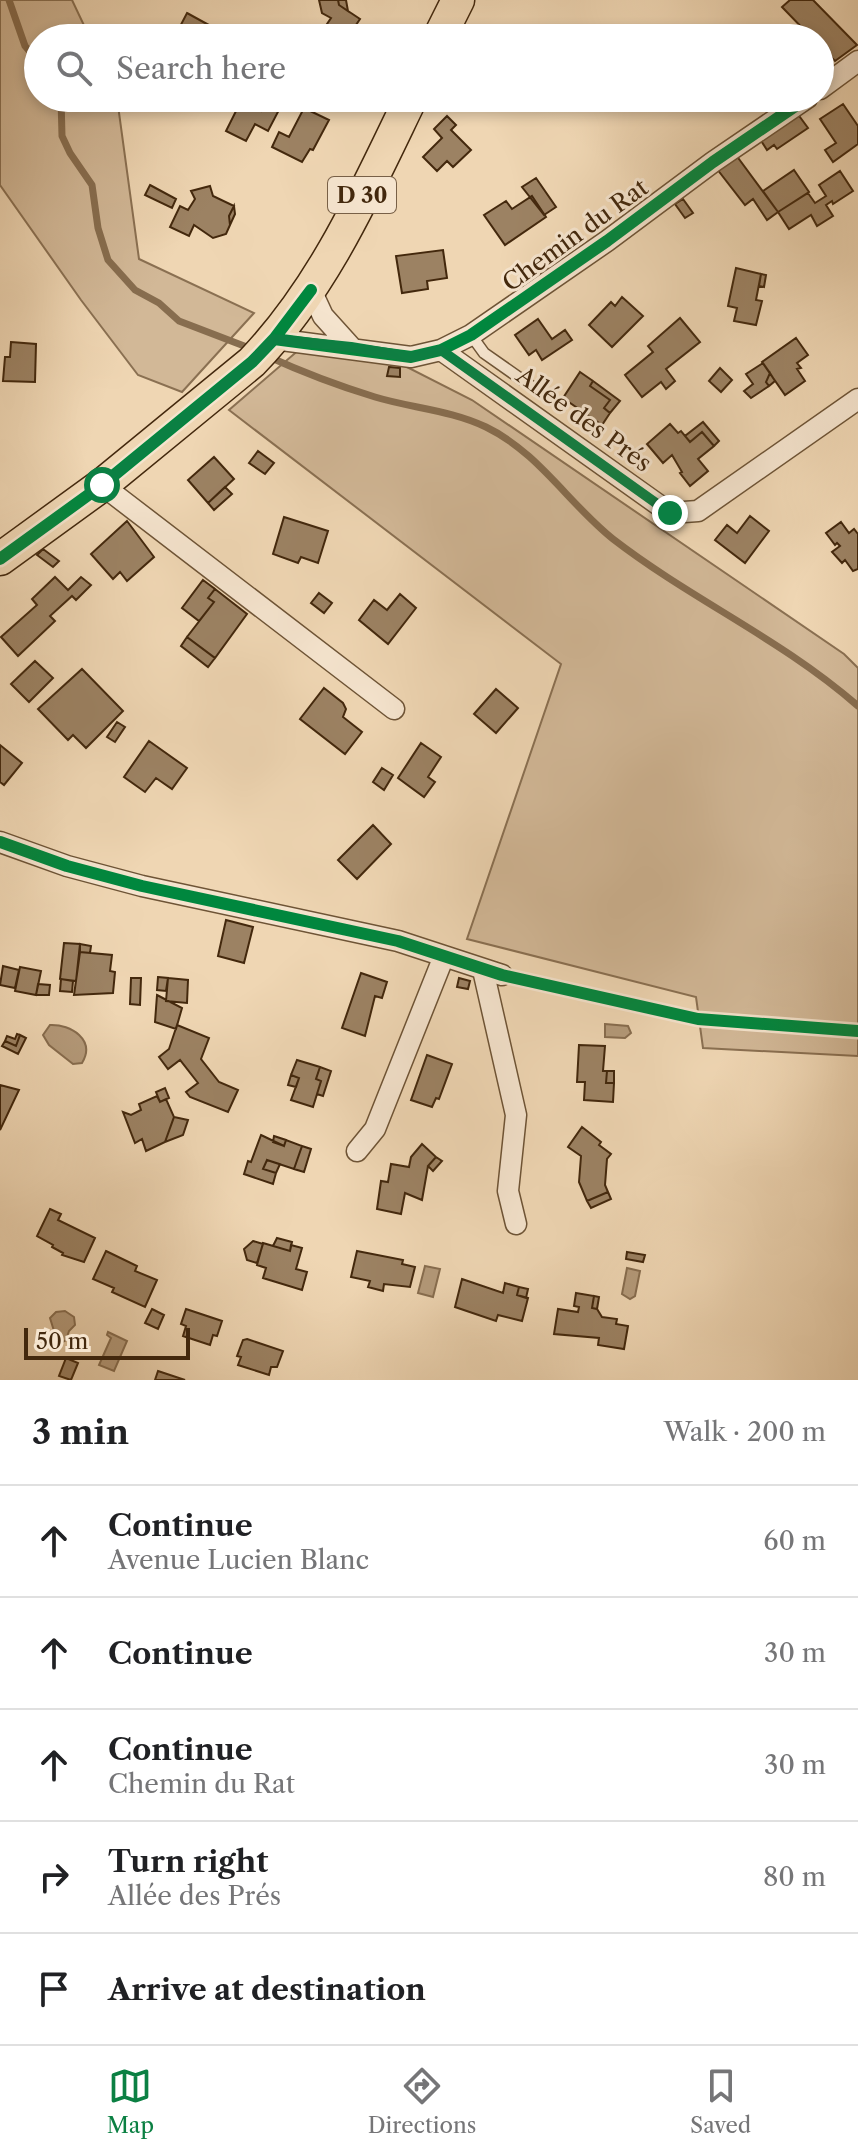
<!DOCTYPE html>
<html lang="en">
<head>
<meta charset="utf-8">
<style>
	:root { --surface:#fff; --page:#f2f2f2; --text:#202124; --muted:#757577; --line:#e0e0e0; --accent:#0b8043 }
	body { margin:0; font-family:"Libre Caslon Text",serif; background:var(--page); color:var(--text) }
	.scale { position:absolute; left:24px; bottom:20px; width:166px; box-sizing:border-box; padding-left:8px; border:4px solid #43280d; border-top:0; font-size:22px; line-height:28px; white-space:nowrap; color:#43280d; -webkit-text-stroke:6px #f5e4ce; paint-order:stroke }
	.stop { position:absolute; width:24px; height:24px; margin:-18px; border:6px solid #0b8043; border-radius:50%; background:#fff }
	.stop.end { background:#0b8043; border-color:#fff; box-shadow:0 2px 8px #0008 }
	.list { margin:0; padding:0; list-style:none }
	h2 { display:flex; justify-content:space-between; align-items:center; height:104px; margin:0; padding:0 32px; font-size:34px }
	h2 small { font-size:26px; font-weight:400; color:var(--muted) }
	.list li { display:grid; grid-template-columns:52px 1fr auto; gap:24px; align-items:center; box-sizing:border-box; height:112px; padding:0 32px; border-top:2px solid var(--line) }
	.list b { display:block; font-size:30px; white-space:nowrap }
	.list p { margin:0; font-size:26px; white-space:nowrap; color:var(--muted) }
	.list em { font-size:26px; font-style:normal; color:var(--muted) }
	.icon { flex:none; width:44px; height:44px; fill:none; stroke:currentColor; stroke-width:2; stroke-linecap:round; stroke-linejoin:round }
	.map { position:relative; flex:none; width:858px; height:1380px; overflow:hidden }
	.search { position:absolute; background:var(--surface); box-shadow:0 4px 12px #0003; left:24px; right:24px; top:24px; height:88px; display:flex; align-items:center; gap:20px; box-sizing:border-box; padding:0 28px; border-radius:44px; color:var(--muted); font-size:30px }
	.sheet { height:664px; background:var(--surface) }
	nav { display:flex; justify-content:space-around; align-items:center; box-sizing:border-box; height:112px; border-top:2px solid var(--line); background:var(--surface); font-size:22px; color:var(--muted) }
	nav a { display:grid; justify-items:center; gap:4px }
	nav .on { color:var(--accent) }
	.map>svg:first-child { display:block }
	.green { fill:#d2b897; stroke:#8a7052; stroke-width:2 }
	.water { fill:#b59b7b; stroke:#876d4f; stroke-width:2 }
	.lines { fill:none; stroke-linecap:round; stroke-linejoin:round }
	.stream { stroke:#876d4f; stroke-width:7 }
	.building { fill:#9c8263; stroke:#43280d; stroke-width:2 }
	.service-casing { stroke:#6e5436; stroke-width:13 }
	.minor-casing { stroke:#6e5436; stroke-width:23 }
	.primary-casing { stroke:#43280d; stroke-width:35 }
	.service { stroke:#f5e4ce; stroke-width:10 }
	.minor { stroke:#f5e4ce; stroke-width:20 }
	.primary { stroke:#efd6b3; stroke-width:32 }
	.cycleway-casing { stroke:#f5e4ce; stroke-width:17 }
	.cycleway { stroke:#00873e; stroke-width:12 }
	.route { stroke:#0b8043; stroke-width:10 }
	.labels { text-anchor:middle; dominant-baseline:central; stroke-width:6; stroke-linejoin:round; paint-order:stroke }
	.shield { fill:#f5e4ce; stroke:#786047; stroke-width:2 }
	.shield-label { font-size:22px; font-weight:bold; fill:#43280d }
	.street-label { font-size:24px; fill:#43280d; stroke:#f5e4ce }
</style>
</head>
<body>
<div class="map">
<svg width="858" height="1380" viewBox="0 0 858 1380">
	<rect width="100%" height="100%" fill="#efd6b3"/>
	<filter id="stains"><feTurbulence type="fractalNoise" baseFrequency=".0025" numOctaves="4"/><feColorMatrix values="0 0 0 0 .2 0 0 0 0 .09 0 0 0 0 .02 0 0 0 .5 -.17"/></filter>
	<radialGradient id="worn" r=".72"><stop offset=".6" stop-color="#630" stop-opacity="0"/><stop offset="1" stop-color="#630" stop-opacity=".3"/></radialGradient>
	<path class="green" d="M 0,0 L 72,0 L 90,38 L 38,38 L 38,98 L 117,98 L 139,259 L 254,313 L 182,392 L 138,375 L 81,300 L 0,185 Z
		M 301,348 L 405,366 L 472,400 L 844,654 L 858,668 L 858,1056 L 703,1048 L 696,997 L 467,939 L 561,664 L 229,410 Z"/>
	<path class="water" d="M 605,1024 L 628,1026 L 631,1033 L 625,1038 L 605,1037 Z
		M 50,1025 C 71,1024 96,1040 82,1063 L 73,1064 L 49,1045 L 43,1035 Z
		M 425,1266 L 440,1269 L 433,1297 L 418,1293 Z
		M 627,1268 L 640,1271 L 635,1296 L 630,1299 L 622,1294 Z
		M 65,1311 L 74,1317 L 75,1325 L 69,1331 L 66,1340 L 54,1347 L 50,1341 L 54,1331 L 50,1318 L 56,1312 Z
		M 108,1332 L 127,1341 L 114,1371 L 99,1365 L 111,1338 L 107,1335 Z"/>
	<g class="lines">
		<path class="stream" d="M 9,0 L 25,46 L 38,61
			M 61,98 L 62,136 L 70,153 L 92,185 L 98,228 L 108,260 L 135,290 L 159,303 L 179,321 L 252,349
			M 267,356 C 302,372 339,386 375,397 C 411,408 451,410 486,427 C 538,452 569,504 613,539 C 692,600 783,640 858,706"/>
	</g>
	<path class="building" d="M 319,0 L 338,0 L 339,5 L 360,19 L 356,25 L 377,38 L 343,38 L 325,27 L 331,18 L 322,13 Z
		M 338,0 L 346,0 L 348,11 L 339,5 Z
		M 790,0 L 813,0 L 857,45 L 835,61 L 820,46 L 820,38 L 812,38 L 782,7 Z
		M 187,13 L 207,24 L 199,38 L 174,38 Z
		M 207,24 L 213,27 L 207,38 L 199,38 Z
		M 241,101 L 261,111 L 266,101 L 280,108 L 268,131 L 255,124 L 246,141 L 226,131 Z
		M 843,104 L 858,126 L 858,144 L 833,162 L 825,150 L 836,143 L 820,119 Z
		M 304,108 L 329,120 L 313,150 L 310,149 L 302,162 L 272,147 L 279,132 L 289,137 Z
		M 797,113 L 808,128 L 777,149 L 774,145 L 767,150 L 760,139 Z
		M 447,116 L 456,125 L 451,130 L 471,150 L 453,167 L 447,161 L 437,171 L 423,157 L 442,138 L 434,129 Z
		M 736,155 L 778,212 L 767,220 L 753,199 L 745,205 L 717,169 Z
		M 794,170 L 809,192 L 778,212 L 763,191 Z
		M 840,171 L 853,191 L 833,204 L 832,201 L 826,205 L 833,216 L 817,226 L 811,215 L 789,229 L 778,212 L 808,193 L 815,203 L 826,196 L 819,185 Z
		M 536,178 L 556,207 L 544,215 L 522,187 Z
		M 150,185 L 176,199 L 172,208 L 145,195 Z
		M 210,186 L 213,196 L 234,206 L 229,216 L 230,225 L 226,234 L 213,238 L 194,225 L 189,236 L 170,227 L 180,206 L 188,210 L 195,199 L 191,191 Z
		M 532,196 L 546,217 L 505,245 L 484,215 L 506,201 L 512,209 Z
		M 683,199 L 693,213 L 685,218 L 675,204 Z
		M 234,206 L 235,214 L 230,225 L 229,216 Z
		M 443,250 L 447,278 L 427,281 L 428,289 L 402,293 L 396,256 Z
		M 736,268 L 761,274 L 756,300 L 762,301 L 756,325 L 734,321 L 737,308 L 728,306 Z
		M 761,274 L 766,275 L 764,287 L 759,286 Z
		M 622,297 L 643,316 L 612,347 L 589,325 L 611,302 L 615,306 Z
		M 680,318 L 700,342 L 666,369 L 675,381 L 666,389 L 661,382 L 642,397 L 625,375 L 653,352 L 648,346 Z
		M 538,319 L 552,339 L 565,330 L 572,340 L 542,360 L 536,350 L 529,355 L 515,335 Z
		M 796,338 L 808,355 L 797,363 L 801,368 L 797,369 L 805,381 L 785,395 L 762,362 Z
		M 11,342 L 36,344 L 35,382 L 3,381 L 5,357 L 10,357 Z
		M 763,363 L 770,373 L 766,382 L 769,386 L 751,398 L 744,391 L 753,384 L 746,374 Z
		M 389,367 L 400,368 L 400,377 L 387,376 Z
		M 720,368 L 732,380 L 721,392 L 709,381 Z
		M 580,372 L 593,381 L 590,386 L 610,400 L 604,408 L 610,413 L 602,425 L 563,398 Z
		M 770,373 L 775,381 L 769,386 L 766,382 Z
		M 593,381 L 620,401 L 610,413 L 604,408 L 610,400 L 590,386 Z
		M 703,422 L 719,441 L 714,446 L 702,432 L 690,442 L 685,436 Z
		M 670,424 L 678,433 L 681,431 L 690,442 L 702,432 L 714,446 L 698,459 L 708,471 L 690,486 L 680,473 L 682,472 L 672,455 L 663,463 L 647,444 Z
		M 258,451 L 274,463 L 265,474 L 249,463 Z
		M 214,457 L 234,479 L 208,503 L 188,480 Z
		M 225,487 L 232,494 L 214,510 L 208,503 Z
		M 750,516 L 769,531 L 745,563 L 715,540 L 727,525 L 737,533 Z
		M 284,517 L 328,531 L 318,563 L 301,557 L 298,563 L 273,554 Z
		M 127,521 L 154,557 L 127,581 L 120,572 L 113,579 L 91,554 Z
		M 841,522 L 849,533 L 854,529 L 858,534 L 858,569 L 853,571 L 845,560 L 842,563 L 832,552 L 840,546 L 837,543 L 835,545 L 826,533 Z
		M 43,549 L 59,561 L 53,567 L 37,555 Z
		M 55,577 L 68,590 L 81,577 L 91,585 L 76,600 L 72,596 L 50,616 L 55,621 L 18,656 L 1,637 L 37,605 L 32,599 Z
		M 203,580 L 215,589 L 208,598 L 214,602 L 199,621 L 182,608 Z
		M 215,589 L 247,614 L 215,658 L 187,637 L 214,602 L 208,598 Z
		M 319,593 L 332,603 L 324,613 L 311,603 Z
		M 400,594 L 416,608 L 388,644 L 359,620 L 374,600 L 387,610 Z
		M 187,637 L 215,658 L 208,667 L 181,646 Z
		M 35,661 L 53,678 L 29,702 L 11,684 Z
		M 82,669 L 123,711 L 86,748 L 73,735 L 68,740 L 38,709 Z
		M 324,688 L 343,703 L 346,709 L 343,717 L 362,732 L 345,754 L 300,719 Z
		M 496,689 L 518,708 L 496,733 L 474,714 Z
		M 117,722 L 125,727 L 115,742 L 107,737 Z
		M 149,741 L 187,768 L 172,789 L 156,778 L 145,792 L 124,777 Z
		M 421,743 L 441,757 L 428,777 L 435,782 L 424,797 L 398,778 Z
		M 0,745 L 22,763 L 4,785 L 0,782 Z
		M 382,768 L 393,775 L 384,790 L 373,782 Z
		M 373,825 L 391,844 L 357,879 L 338,860 Z
		M 226,920 L 253,927 L 244,963 L 218,956 Z
		M 64,943 L 80,944 L 76,981 L 60,979 Z
		M 80,944 L 91,946 L 90,953 L 80,952 Z
		M 80,952 L 112,955 L 110,971 L 115,972 L 113,993 L 74,995 Z
		M 3,966 L 19,970 L 15,988 L 0,985 Z
		M 20,967 L 41,971 L 36,995 L 15,991 Z
		M 361,973 L 387,982 L 382,998 L 375,996 L 365,1036 L 342,1028 Z
		M 158,977 L 168,978 L 166,991 L 157,990 Z
		M 131,978 L 141,978 L 140,1005 L 130,1004 Z
		M 168,978 L 188,980 L 187,1003 L 166,1001 Z
		M 459,978 L 470,981 L 468,989 L 457,987 Z
		M 61,979 L 73,981 L 72,992 L 60,991 Z
		M 38,984 L 50,985 L 49,995 L 36,995 Z
		M 157,995 L 182,1008 L 176,1029 L 155,1022 Z
		M 177,1025 L 209,1038 L 201,1059 L 219,1082 L 238,1090 L 228,1112 L 190,1097 L 186,1092 L 198,1083 L 180,1060 L 168,1069 L 159,1057 L 169,1049 Z
		M 17,1034 L 20,1035 L 16,1046 L 5,1041 L 7,1036 L 15,1039 Z
		M 20,1035 L 26,1038 L 18,1054 L 2,1046 L 5,1041 L 16,1046 Z
		M 579,1045 L 605,1046 L 603,1071 L 607,1071 L 606,1083 L 614,1083 L 613,1102 L 584,1100 L 585,1082 L 577,1082 Z
		M 427,1055 L 452,1064 L 439,1099 L 436,1098 L 432,1107 L 411,1100 Z
		M 297,1060 L 320,1067 L 316,1079 L 321,1081 L 313,1107 L 291,1100 L 299,1078 L 291,1075 Z
		M 320,1067 L 331,1071 L 323,1096 L 317,1094 L 321,1081 L 316,1079 Z
		M 607,1071 L 614,1071 L 614,1083 L 606,1083 Z
		M 291,1075 L 299,1078 L 296,1087 L 288,1085 Z
		M 0,1085 L 19,1090 L 0,1130 Z
		M 165,1088 L 169,1098 L 160,1102 L 156,1092 Z
		M 157,1096 L 160,1102 L 166,1099 L 174,1117 L 165,1142 L 146,1151 L 142,1139 L 135,1143 L 123,1112 L 131,1115 L 141,1110 L 139,1104 Z
		M 174,1117 L 188,1120 L 183,1135 L 165,1142 Z
		M 582,1127 L 601,1142 L 599,1145 L 611,1154 L 607,1159 L 605,1185 L 608,1192 L 587,1201 L 579,1182 L 581,1156 L 568,1147 Z
		M 261,1135 L 284,1146 L 286,1140 L 302,1146 L 294,1169 L 267,1160 L 263,1169 L 276,1173 L 273,1184 L 244,1174 L 248,1161 L 251,1162 Z
		M 274,1136 L 286,1140 L 284,1146 L 273,1142 Z
		M 422,1144 L 436,1157 L 428,1166 L 422,1200 L 405,1193 L 401,1214 L 377,1209 L 381,1181 L 388,1182 L 391,1164 L 409,1167 L 411,1157 Z
		M 302,1146 L 311,1149 L 304,1172 L 294,1169 Z
		M 436,1157 L 442,1161 L 433,1171 L 428,1166 Z
		M 267,1160 L 280,1164 L 276,1173 L 263,1169 Z
		M 608,1192 L 611,1199 L 591,1208 L 587,1201 Z
		M 50,1209 L 61,1214 L 58,1220 L 95,1238 L 84,1262 L 62,1255 L 63,1253 L 52,1247 L 53,1245 L 37,1236 Z
		M 277,1238 L 292,1242 L 290,1251 L 273,1246 Z
		M 253,1241 L 263,1244 L 257,1263 L 247,1260 L 244,1249 Z
		M 263,1243 L 290,1251 L 291,1245 L 302,1248 L 296,1269 L 307,1272 L 302,1290 L 263,1278 L 266,1268 L 257,1265 Z
		M 106,1251 L 137,1266 L 135,1271 L 157,1280 L 145,1307 L 112,1292 L 114,1288 L 93,1279 Z
		M 357,1251 L 403,1260 L 402,1264 L 415,1267 L 410,1287 L 384,1284 L 383,1291 L 368,1287 L 370,1281 L 351,1277 Z
		M 627,1252 L 645,1255 L 643,1262 L 626,1259 Z
		M 462,1279 L 503,1293 L 505,1283 L 519,1287 L 517,1295 L 528,1298 L 522,1321 L 498,1315 L 496,1321 L 455,1307 Z
		M 519,1287 L 528,1289 L 526,1298 L 517,1295 Z
		M 576,1293 L 594,1296 L 592,1308 L 597,1309 L 602,1317 L 617,1319 L 616,1324 L 628,1326 L 624,1349 L 598,1345 L 599,1338 L 554,1334 L 558,1309 L 578,1312 L 579,1307 L 574,1306 Z
		M 594,1296 L 599,1297 L 597,1309 L 592,1308 Z
		M 152,1309 L 164,1315 L 158,1329 L 145,1323 Z
		M 186,1309 L 222,1321 L 217,1336 L 213,1335 L 210,1345 L 183,1336 L 186,1326 L 181,1324 Z
		M 247,1339 L 283,1351 L 277,1367 L 271,1367 L 269,1375 L 238,1365 L 241,1357 L 237,1356 L 243,1340 Z
		M 66,1358 L 78,1363 L 71,1380 L 59,1376 Z
		M 158,1371 L 185,1380 L 155,1380 Z"/>
	<g class="lines">
		<defs>
			<path id="service" d="M 471,335 L 484,353 L 541,393"/>
			<path id="minor" d="M 820,89 L 858,61
				M 311,290 L 323,316 L 351,347
				M 274,339 L 411,357 L 441,350 L 471,335 L 607,241 L 713,162 L 807,98
				M 441,350 L 670,513 L 698,511 L 858,399
				M 102,485 L 394,709
				M 0,842 L 67,866 L 142,886 L 398,941 L 502,975
				M 483,970 L 516,1115 L 508,1191 L 516,1224
				M 357,1151 L 375,1129 L 444,956"/>
			<path id="primary" d="M 439,38 L 458,0
				M 0,559 L 102,485 L 252,362 C 324,287 366,191 411,98"/>
		</defs>
		<use href="#service" class="service-casing"/>
		<use href="#minor" class="minor-casing"/>
		<use href="#primary" class="primary-casing"/>
		<use href="#service" class="service"/>
		<use href="#minor" class="minor"/>
		<use href="#primary" class="primary"/>
		<defs>
			<path id="cycleway" d="M 274,339 L 411,357 L 441,350 L 471,335 L 607,241 L 713,162 L 807,98
				M 0,559 L 102,485 L 252,362 L 274,339 L 311,290
				M 0,842 L 67,866 L 142,886 L 398,941 L 502,975 L 698,1019 L 858,1031"/>
		</defs>
		<use href="#cycleway" class="cycleway-casing"/>
		<use href="#cycleway" class="cycleway"/>
	</g>
	<g class="lines">
		<path class="route" d="M 102,485 L 252,362 L 274,339 L 351,347 L 411,357 L 441,350 L 670,513"/>
	</g>
	<g class="labels">
		<rect class="shield" x="328" y="177" width="68" height="36" rx="6"/>
		<g class="shield-label">
			<text x="362" y="195">D 30</text>
		</g>
		<g class="street-label">
			<text transform="translate(575 235) rotate(-36)">Chemin du Rat</text>
			<text transform="translate(584 419) rotate(36)">Allée des Prés</text>
		</g>
	</g>
	<rect width="100%" height="100%" filter="url(#stains)"/>
	<rect width="100%" height="100%" fill="url(#worn)"/>
</svg>
<div class="scale">50 m</div>
<div class="stop" style="left:102px;top:485px"></div>
<div class="stop end" style="left:670px;top:513px"></div>
<div class="search"><svg class="icon" aria-label="search" viewBox="0 0 24 24"><circle cx="10" cy="10" r="6"/><path d="M15 15l6 6"/></svg>Search here</div>
</div>
<section class="sheet">
<h2>3 min<small>Walk · 200 m</small></h2>
<ul class="list">
<li><svg class="icon" aria-label="ahead" viewBox="0 0 24 24"><path d="M12 20V5M6 11l6-6 6 6"/></svg><div><b>Continue</b><p>Avenue Lucien Blanc</p></div><em>60 m</em></li>
<li><svg class="icon" aria-label="ahead" viewBox="0 0 24 24"><path d="M12 20V5M6 11l6-6 6 6"/></svg><div><b>Continue</b></div><em>30 m</em></li>
<li><svg class="icon" aria-label="ahead" viewBox="0 0 24 24"><path d="M12 20V5M6 11l6-6 6 6"/></svg><div><b>Continue</b><p>Chemin du Rat</p></div><em>30 m</em></li>
<li><svg class="icon" aria-label="right" viewBox="0 0 24 24"><path d="M7 20v-9h11M14 6l5 5-5 5"/></svg><div><b>Turn right</b><p>Allée des Prés</p></div><em>80 m</em></li>
<li><svg class="icon" aria-label="arrive" viewBox="0 0 24 24"><path d="M6 21V4h12l-3 4 3 4H6"/></svg><div><b>Arrive at destination</b></div></li>
</ul>
</section>
<nav>
<a class="on"><svg class="icon" aria-label="map" viewBox="0 0 24 24"><path d="M3 6l6-2 6 2 6-2v14l-6 2-6-2-6 2zM9 4v14M15 6v14"/></svg>Map</a>
<a><svg class="icon" aria-label="directions" viewBox="0 0 24 24"><path d="M12 3l9 9-9 9-9-9zM9 14v-3h6M13 9l2 2-2 2"/></svg>Directions</a>
<a><svg class="icon" aria-label="saved" viewBox="0 0 24 24"><path d="M7 4h10v16l-5-4-5 4z"/></svg>Saved</a>
</nav>
</body>
</html>
